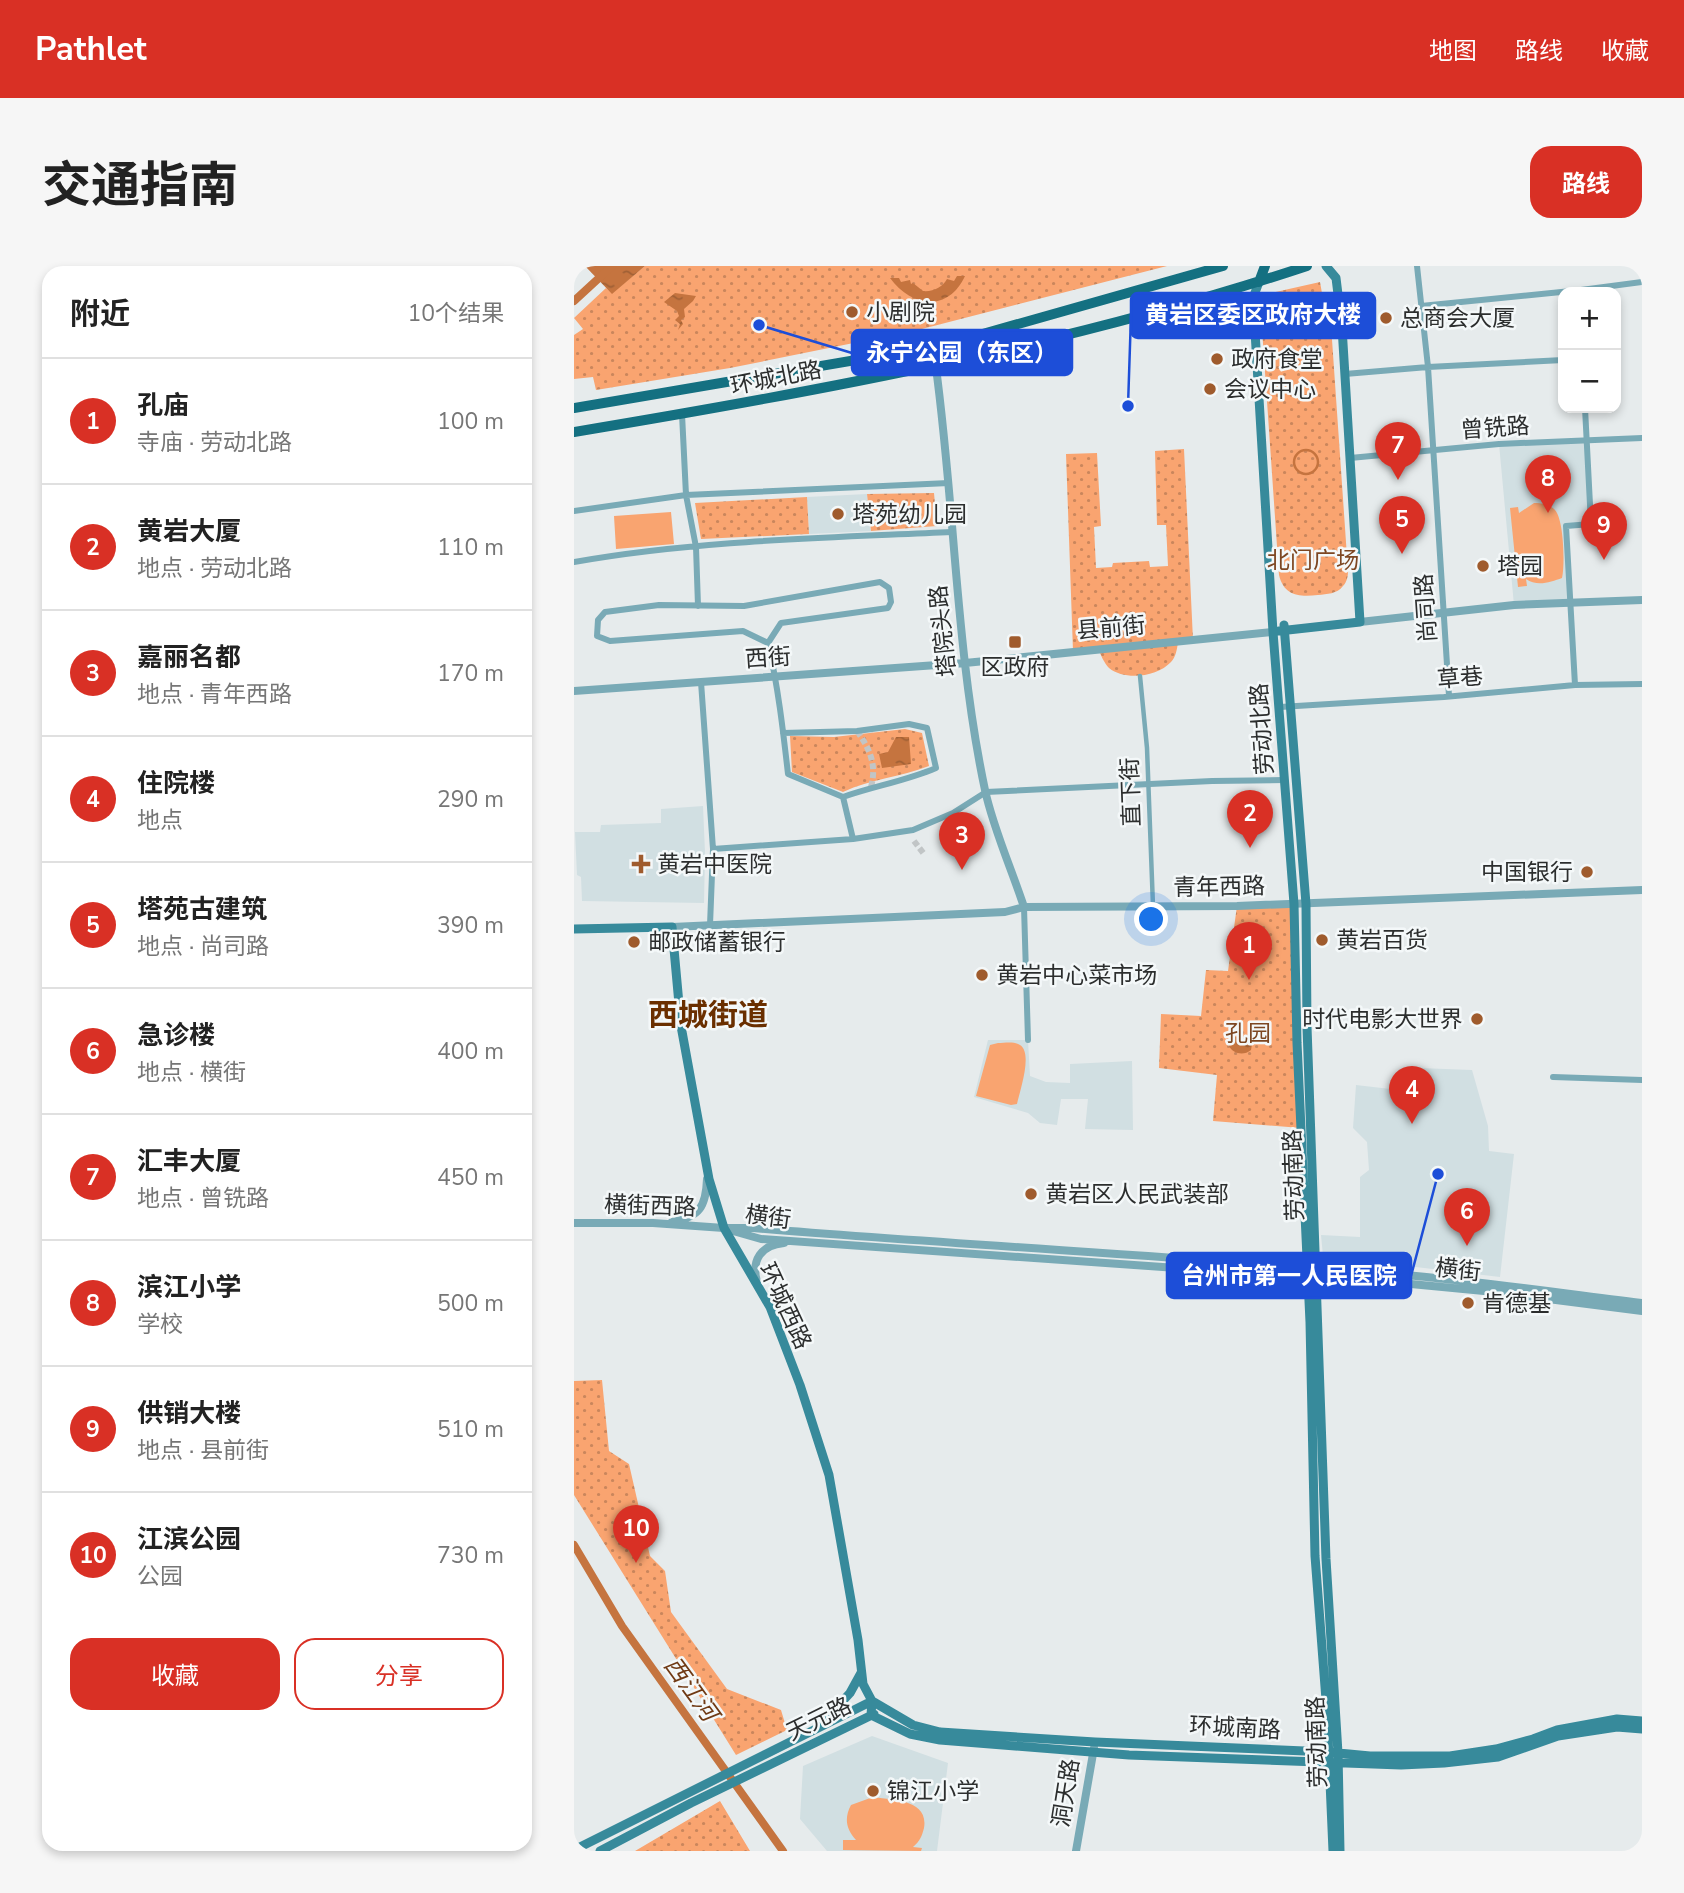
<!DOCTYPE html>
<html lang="zh">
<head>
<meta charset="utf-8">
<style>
	:root { --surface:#fff; --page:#f6f6f6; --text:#222; --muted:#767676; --line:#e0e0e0; --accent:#d93025 }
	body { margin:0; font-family:"Nunito Sans","Noto Sans SC",sans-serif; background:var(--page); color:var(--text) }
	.controls { position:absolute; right:21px; top:21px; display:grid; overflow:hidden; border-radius:14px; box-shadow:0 4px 10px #0003 }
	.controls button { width:63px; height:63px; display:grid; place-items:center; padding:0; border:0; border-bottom:2px solid var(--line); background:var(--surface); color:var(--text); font:35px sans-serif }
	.you { position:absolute; left:578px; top:654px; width:24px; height:24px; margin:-18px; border:5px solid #fff; border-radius:50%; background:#1a73e8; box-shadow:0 0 0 10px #1a73e833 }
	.badge { display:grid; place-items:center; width:46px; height:46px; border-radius:50%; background:var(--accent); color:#fff; font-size:23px; font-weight:700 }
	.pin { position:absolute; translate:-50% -58px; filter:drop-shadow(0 2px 4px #0008) }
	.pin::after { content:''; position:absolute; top:37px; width:24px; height:21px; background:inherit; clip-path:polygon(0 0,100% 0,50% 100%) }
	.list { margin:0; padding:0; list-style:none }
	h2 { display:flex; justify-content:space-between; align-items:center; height:91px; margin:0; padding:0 28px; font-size:30px }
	h2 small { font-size:23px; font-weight:400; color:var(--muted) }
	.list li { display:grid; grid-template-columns:46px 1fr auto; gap:21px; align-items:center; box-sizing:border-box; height:126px; padding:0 28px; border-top:2px solid var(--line) }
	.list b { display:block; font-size:26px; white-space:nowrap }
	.list p { margin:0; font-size:23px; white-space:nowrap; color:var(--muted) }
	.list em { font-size:23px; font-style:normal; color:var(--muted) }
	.actions { display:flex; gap:14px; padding:21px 28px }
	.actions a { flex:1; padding:16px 0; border:2px solid var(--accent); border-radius:21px; text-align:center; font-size:24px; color:var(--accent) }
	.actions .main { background:var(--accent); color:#fff }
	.map { position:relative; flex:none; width:1068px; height:1585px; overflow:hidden; border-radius:21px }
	header { display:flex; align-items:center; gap:42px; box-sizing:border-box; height:98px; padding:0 35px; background:var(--accent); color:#fff }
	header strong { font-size:33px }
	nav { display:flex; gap:38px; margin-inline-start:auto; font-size:24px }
	.intro { display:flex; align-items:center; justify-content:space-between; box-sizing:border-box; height:168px; padding:0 42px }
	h1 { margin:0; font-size:49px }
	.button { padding:18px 32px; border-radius:21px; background:var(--accent); color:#fff; font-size:24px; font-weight:700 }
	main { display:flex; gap:42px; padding:0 42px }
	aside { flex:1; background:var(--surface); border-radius:21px; box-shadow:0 4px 10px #0003 }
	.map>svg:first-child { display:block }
	.built { fill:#d1dfe2 }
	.green { fill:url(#green-dots) }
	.pitch { fill:#f9a470 }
	.water { fill:url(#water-ripples) }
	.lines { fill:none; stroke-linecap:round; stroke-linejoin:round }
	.stream { stroke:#c5743f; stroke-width:2.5 }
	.canal { stroke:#c5743f; stroke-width:8 }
	.minor-tunnel { stroke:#c1c5c6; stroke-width:6; stroke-dasharray:6 3; stroke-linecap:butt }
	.pedestrian { stroke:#79aab6; stroke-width:4.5 }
	.minor { stroke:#79aab6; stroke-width:6 }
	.tertiary { stroke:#79aab6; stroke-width:8 }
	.secondary { stroke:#378a9b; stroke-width:9 }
	.primary { stroke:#147081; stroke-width:10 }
	.poi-dot { fill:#9f5b2d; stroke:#f4f8f9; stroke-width:2.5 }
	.labels { text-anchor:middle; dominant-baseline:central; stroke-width:5; stroke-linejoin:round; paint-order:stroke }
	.poi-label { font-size:23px; fill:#2c2e2e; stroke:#f4f8f9; text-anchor:start }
	.street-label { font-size:23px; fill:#2c2e2e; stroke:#f4f8f9 }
	.park-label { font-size:23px; fill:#7d4621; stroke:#f4f8f9 }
	.water-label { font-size:24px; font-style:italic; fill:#703a14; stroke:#f4f8f9 }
	.district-label { font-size:30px; font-weight:bold; fill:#6a2f00; stroke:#f4f8f9 }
	.leader { fill:none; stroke:#1d4ed8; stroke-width:2.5 }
	.callout-dot { fill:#1d4ed8; stroke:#f4f8f9; stroke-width:2.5 }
	.callout { fill:#1d4ed8; stroke:#1d4ed8; stroke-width:2.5 }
	.callout-label { font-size:24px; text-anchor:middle; font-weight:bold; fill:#fff }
</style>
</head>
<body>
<header>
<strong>Pathlet</strong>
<nav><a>地图</a><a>路线</a><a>收藏</a></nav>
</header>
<div class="intro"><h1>交通指南</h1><a class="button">路线</a></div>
<main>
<aside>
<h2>附近<small>10个结果</small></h2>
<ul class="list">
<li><span class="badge">1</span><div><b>孔庙</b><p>寺庙 · 劳动北路</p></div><em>100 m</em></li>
<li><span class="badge">2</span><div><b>黄岩大厦</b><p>地点 · 劳动北路</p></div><em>110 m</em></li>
<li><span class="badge">3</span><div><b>嘉丽名都</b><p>地点 · 青年西路</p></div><em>170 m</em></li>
<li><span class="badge">4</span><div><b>住院楼</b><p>地点</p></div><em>290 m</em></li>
<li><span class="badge">5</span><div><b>塔苑古建筑</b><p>地点 · 尚司路</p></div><em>390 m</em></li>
<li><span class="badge">6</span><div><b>急诊楼</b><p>地点 · 横街</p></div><em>400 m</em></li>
<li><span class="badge">7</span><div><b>汇丰大厦</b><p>地点 · 曾铣路</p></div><em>450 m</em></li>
<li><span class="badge">8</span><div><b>滨江小学</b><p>学校</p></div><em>500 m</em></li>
<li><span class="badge">9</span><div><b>供销大楼</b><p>地点 · 县前街</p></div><em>510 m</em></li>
<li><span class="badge">10</span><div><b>江滨公园</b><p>公园</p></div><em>730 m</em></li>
</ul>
<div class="actions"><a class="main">收藏</a><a>分享</a></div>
</aside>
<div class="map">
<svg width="1068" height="1585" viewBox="0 0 1068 1585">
	<defs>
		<pattern id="green-dots" width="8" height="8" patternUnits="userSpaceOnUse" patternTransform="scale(1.75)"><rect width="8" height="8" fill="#f9a470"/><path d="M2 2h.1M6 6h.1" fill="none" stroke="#ca865c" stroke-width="1.8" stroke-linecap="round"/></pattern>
		<pattern id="water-ripples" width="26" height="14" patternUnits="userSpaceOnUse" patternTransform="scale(1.75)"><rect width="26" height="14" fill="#c5743f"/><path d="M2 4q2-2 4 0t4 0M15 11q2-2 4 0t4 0" fill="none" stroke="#a06035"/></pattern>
	</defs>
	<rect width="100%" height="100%" fill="#e6ebec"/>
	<path class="built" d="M 1012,174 L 1017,258 L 993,260 L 998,337 L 940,339 L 925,178 Z
		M 293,228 L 297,265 L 235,268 L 233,231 Z
		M 129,540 L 131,587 L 130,637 L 8,635 L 7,611 L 3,609 L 1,566 L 26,566 L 27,559 L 87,557 L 87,543 Z
		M 414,774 L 454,774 L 456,810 L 472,816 L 496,817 L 496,798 L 558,795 L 559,864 L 511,863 L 514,833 L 487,833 L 483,859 L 466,857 L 454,847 L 400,831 Z
		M 845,802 L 898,804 L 914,860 L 915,885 L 940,888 L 926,1011 L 749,990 L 747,969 L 786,971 L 786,911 L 795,904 L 793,876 L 779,862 L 782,819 L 842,826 Z
		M 298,1470 L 374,1497 L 363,1585 L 253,1585 L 226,1553 L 229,1500 Z"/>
	<path class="green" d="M 71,0 L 593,0 L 344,64 L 156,102 L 22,124 L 19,111 L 0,113 L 0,69 L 9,63 L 0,52 L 32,22 L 38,27 Z
		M 746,16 L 751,44 L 757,59 L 774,305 C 774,310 773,316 769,320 C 763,328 753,328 744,329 C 725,331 710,330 705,309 L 688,63 L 694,46 L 693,28 Z
		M 610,183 L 619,374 L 604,376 C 603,383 602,391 597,396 C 583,411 551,415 535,402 C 530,397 527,389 524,383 L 499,385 L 492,188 L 523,187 L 527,260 L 520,261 L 522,302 L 538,301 L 539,297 L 575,295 L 576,301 L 594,300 L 592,259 L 583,259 L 581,185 Z
		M 360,227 L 363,260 L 297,265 L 293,228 Z
		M 233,231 L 235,268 L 127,273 L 121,237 Z
		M 331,463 L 348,467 L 355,500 C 326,511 297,513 269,526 L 218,506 L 216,470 L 260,471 Z
		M 720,638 L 727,862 L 639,855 L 643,809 L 585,802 L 587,748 L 627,750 L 632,704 L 654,705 L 663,640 Z
		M 28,1114 L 35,1185 L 55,1198 L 76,1290 L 91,1305 L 97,1346 L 153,1423 L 207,1444 L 213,1464 L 162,1489 L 0,1229 L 0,1115 Z
		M 146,1535 L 176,1585 L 61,1585 Z"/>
	<path class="pitch" d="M 960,237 C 967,237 976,238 981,244 C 990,254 991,299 988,312 C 977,316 963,321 952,313 L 953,320 L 944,321 L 936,242 L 944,241 L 945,247 Z
		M 97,246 L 100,278 L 42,283 L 40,250 Z
		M 424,777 C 431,777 440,775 446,779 C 459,787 446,824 443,838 L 437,839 L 402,830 L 416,779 Z
		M 299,1531 C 318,1534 355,1533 350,1562 C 348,1570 346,1575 339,1581 L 348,1582 L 347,1585 L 269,1584 L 269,1574 L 282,1574 C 272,1563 270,1552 277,1539 Z"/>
	<path class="water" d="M 11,0 L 71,0 L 38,28 Z
		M 383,10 L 391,10 C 374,47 337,41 316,12 L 325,12 L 327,16 L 336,14 L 337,18 L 339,17 L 349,25 C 359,26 369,21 373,13 L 380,15 Z
		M 101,27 L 122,30 L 119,35 L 110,43 L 111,51 L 107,54 L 109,58 L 104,64 L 106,58 L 101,54 L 105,50 L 103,45 L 90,36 Z
		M 322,471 L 335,471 L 337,498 L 308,502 L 305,488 L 314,486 Z
		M 656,770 L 679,773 L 677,784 C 670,790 659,788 655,780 Z"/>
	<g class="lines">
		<path class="stream" d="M720 196a12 12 0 1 1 24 0a12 12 0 1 1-24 0Z"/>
		<path class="canal" d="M 0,35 L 38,0
			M 0,1279 L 48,1360 L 209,1585"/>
		<path class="minor-tunnel" d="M 283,465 C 296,483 303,499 297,521
			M 340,575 L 350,588"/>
		<path class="pedestrian" d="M 566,410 L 573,482 L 579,640"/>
		<path class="minor" d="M 843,0 L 854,101 L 875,430
			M 847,40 L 1007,24 L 1068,16
			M 771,108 L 854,101 L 989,94
			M 108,148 L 112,229 L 122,281 L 124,340
			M 776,192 L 925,178 L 1068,172
			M 0,245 L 112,229 L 375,217
			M 0,296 C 124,274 252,272 378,266
			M 194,377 L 169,365 L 36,375 L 23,370 L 24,354 L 31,346 L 85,339 L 170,340 L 306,316 L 315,322 L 317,336 L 314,342 L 207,357 L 194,377 C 204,420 209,464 214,508 L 269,531 C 300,520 332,515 362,502 L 353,462 L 335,458 L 283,465 L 209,467
			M 127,416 L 139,583 L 136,659
			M 1001,419 L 992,260 L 1017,258 L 1011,142
			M 706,441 L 870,431 L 1001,419 L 1068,418
			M 269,531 L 279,573
			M 139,583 L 279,573 L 339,564 L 379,547 L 412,526 L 638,515 L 711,514
			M 450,641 L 454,774
			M 979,811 L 1068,814"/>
		<path class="tertiary" d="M 359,80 C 381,227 380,378 411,524 C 419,562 438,604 450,641
			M 786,356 L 940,339 L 1068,334
			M 0,425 L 391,397 L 699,366
			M 98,661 L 431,646 L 450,641 L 663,640 L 1068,624
			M 98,956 C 126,951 132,940 133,913
			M 0,957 L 79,957 L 150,962 L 179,962 C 400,980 621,991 842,1010 C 918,1017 993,1028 1068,1037
			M 159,965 L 187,973 L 646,1005 L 743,1009 L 910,1025 L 1068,1045
			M 183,1016 C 177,994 187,979 210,977
			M 502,1585 L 520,1482"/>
		<path class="secondary" d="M 685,16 L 679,32 L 699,366 L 720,638 L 723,777 L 736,1056 L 741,1290 L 753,1447 L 759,1585
			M 710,359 L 732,638 L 733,761 L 752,1293 L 764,1487 L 766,1585
			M 705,365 L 786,356 L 768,61 L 762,12 L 752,0
			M 0,663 L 98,661 L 107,760 L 135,913 L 150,962 L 196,1041 L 226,1119 L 255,1209 L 284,1374 L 289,1418 L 298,1435 L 297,1449 L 336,1468 L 366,1474 L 555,1489 L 827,1499 L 870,1497 L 924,1491 L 984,1470 L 1043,1461 L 1068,1463
			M 298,1435 L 339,1459 L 366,1466 L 521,1476 L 754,1486 L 796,1490 L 876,1490 L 922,1483 L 959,1473 L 983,1464 L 1043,1453 L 1068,1455
			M 253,1452 L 276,1427 L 287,1407
			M 0,1584 L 298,1435
			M 26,1585 L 117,1537 L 300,1448"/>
		<path class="primary" d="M 685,16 L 691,0
			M 0,142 L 370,79 L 649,0
			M 0,166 C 247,125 495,79 733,0"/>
	</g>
	<g class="poi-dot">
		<circle cx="278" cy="46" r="7"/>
		<circle cx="812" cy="52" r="7"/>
		<circle cx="643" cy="93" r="7"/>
		<circle cx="636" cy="123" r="7"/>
		<circle cx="264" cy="248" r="7"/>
		<circle cx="909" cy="300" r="7"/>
		<rect x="434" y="369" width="14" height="14" rx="3.5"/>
		<path d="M63.5 587.5h7v7h7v7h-7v7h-7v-7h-7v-7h7z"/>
		<circle cx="1013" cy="606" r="7"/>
		<circle cx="748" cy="674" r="7"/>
		<circle cx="60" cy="676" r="7"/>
		<circle cx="408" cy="709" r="7"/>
		<circle cx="903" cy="753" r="7"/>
		<circle cx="457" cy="928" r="7"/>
		<circle cx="894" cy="1037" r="7"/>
		<circle cx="299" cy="1525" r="7"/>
	</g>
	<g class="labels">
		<g class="poi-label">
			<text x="292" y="46">小剧院</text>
			<text x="826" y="52">总商会大厦</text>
			<text x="657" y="93">政府食堂</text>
			<text x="650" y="123">会议中心</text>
			<text x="278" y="248">塔苑幼儿园</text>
			<text x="923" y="300">塔园</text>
			<text x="441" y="401" text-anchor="middle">区政府</text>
			<text x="83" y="598">黄岩中医院</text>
			<text x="999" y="606" text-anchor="end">中国银行</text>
			<text x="762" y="674">黄岩百货</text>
			<text x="74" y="676">邮政储蓄银行</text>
			<text x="422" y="709">黄岩中心菜市场</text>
			<text x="889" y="753" text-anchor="end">时代电影大世界</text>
			<text x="471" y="928">黄岩区人民武装部</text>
			<text x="908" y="1037">肯德基</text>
			<text x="313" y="1525">锦江小学</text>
		</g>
		<g class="street-label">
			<text transform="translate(202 112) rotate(-11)">环城北路</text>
			<text transform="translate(921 162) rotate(-4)">曾铣路</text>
			<text transform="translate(852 342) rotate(-94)">尚司路</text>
			<text transform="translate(537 362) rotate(-5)">县前街</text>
			<text transform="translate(369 365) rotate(-96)">塔院头路</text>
			<text transform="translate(194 392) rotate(-4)">西街</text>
			<text transform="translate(886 412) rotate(-5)">草巷</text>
			<text transform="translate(688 463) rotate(-94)">劳动北路</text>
			<text transform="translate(557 526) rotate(-92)">直下街</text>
			<text transform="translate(645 621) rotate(-1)">青年西路</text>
			<text transform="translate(720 909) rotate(-92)">劳动南路</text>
			<text transform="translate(76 940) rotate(2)">横街西路</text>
			<text transform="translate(194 951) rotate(8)">横街</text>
			<text transform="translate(884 1004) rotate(6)">横街</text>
			<text transform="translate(211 1040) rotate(65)">环城西路</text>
			<text transform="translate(245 1453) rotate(-26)">天元路</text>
			<text transform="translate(661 1462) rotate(3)">环城南路</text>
			<text transform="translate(743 1476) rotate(-92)">劳动南路</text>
			<text transform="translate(492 1527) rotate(-81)">洞天路</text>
		</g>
		<g class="park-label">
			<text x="739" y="294">北门广场</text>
			<text x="674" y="767">孔园</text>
		</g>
		<g class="water-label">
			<text transform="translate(117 1423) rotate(54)">西江河</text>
		</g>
		<g class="district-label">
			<text x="134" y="749">西城街道</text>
		</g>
	</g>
	<path class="leader" d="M554 140L557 49M185 59L278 87M864 908L837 1010"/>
	<g class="callout-dot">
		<circle cx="554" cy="140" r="7"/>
		<circle cx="185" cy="59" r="7"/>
		<circle cx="864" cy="908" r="7"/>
	</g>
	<g class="callout">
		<rect x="557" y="27" width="244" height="45" rx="7"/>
		<rect x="278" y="64" width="220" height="45" rx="7"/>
		<rect x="593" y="987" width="244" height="45" rx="7"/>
	</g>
	<g class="callout-label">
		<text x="679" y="57">黄岩区委区政府大楼</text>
		<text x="388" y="95">永宁公园（东区）</text>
		<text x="715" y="1018">台州市第一人民医院</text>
	</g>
</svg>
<div class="controls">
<button>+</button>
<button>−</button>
</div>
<div class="you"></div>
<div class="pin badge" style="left:675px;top:714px">1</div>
<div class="pin badge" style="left:676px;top:582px">2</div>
<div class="pin badge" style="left:388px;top:604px">3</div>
<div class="pin badge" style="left:838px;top:858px">4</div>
<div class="pin badge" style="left:828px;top:288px">5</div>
<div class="pin badge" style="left:893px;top:980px">6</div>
<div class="pin badge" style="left:824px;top:214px">7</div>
<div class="pin badge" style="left:974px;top:247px">8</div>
<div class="pin badge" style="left:1030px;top:294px">9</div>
<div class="pin badge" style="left:62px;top:1297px">10</div>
</div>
</main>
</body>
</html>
